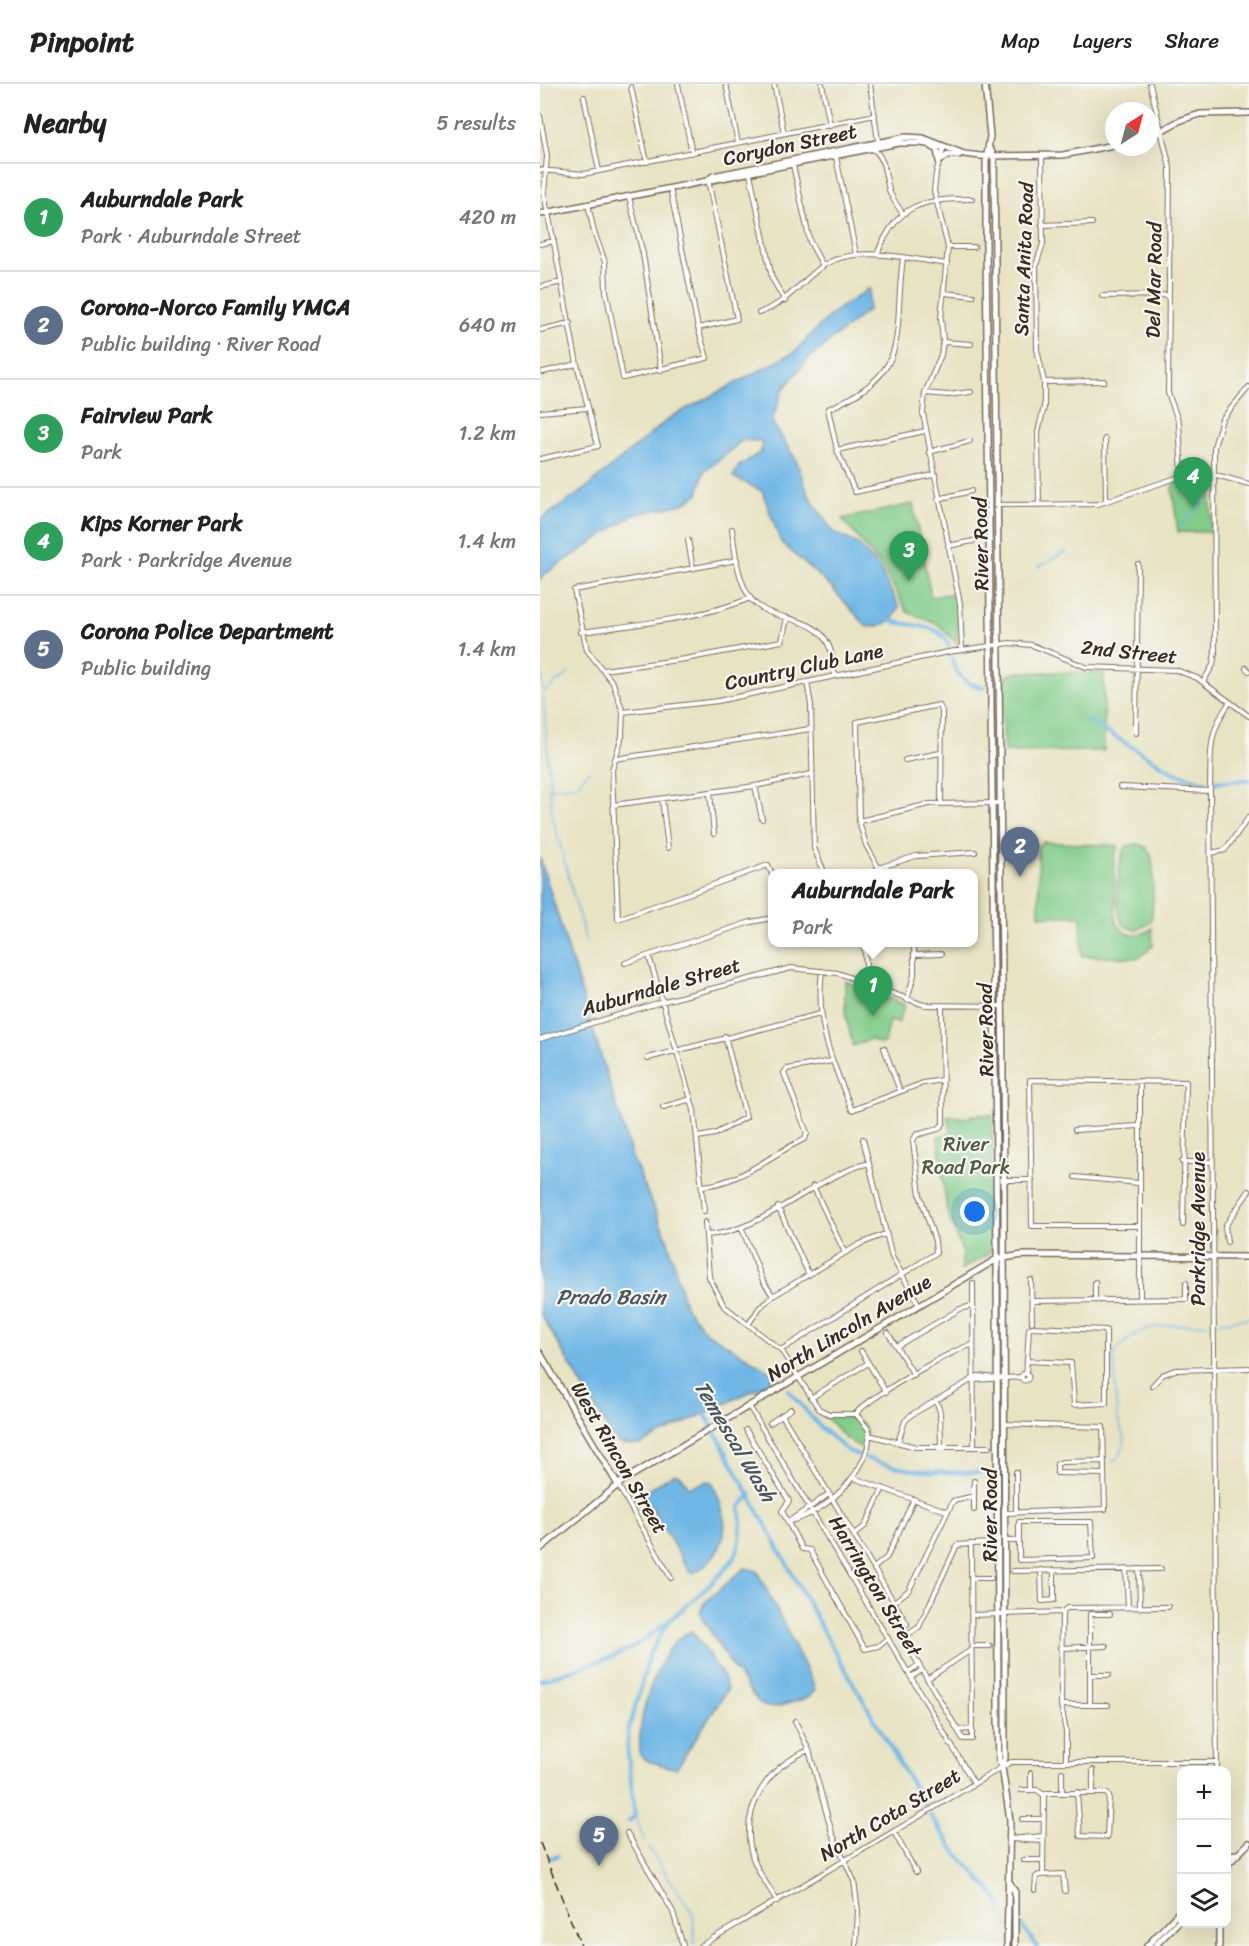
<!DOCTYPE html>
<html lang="en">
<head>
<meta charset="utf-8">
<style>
	:root { --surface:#fff; --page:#f2f2f2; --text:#222; --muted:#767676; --line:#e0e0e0; --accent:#0b8043 }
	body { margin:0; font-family:Sriracha,sans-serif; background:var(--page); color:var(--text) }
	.controls { position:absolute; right:18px; bottom:18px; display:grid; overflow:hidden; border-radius:12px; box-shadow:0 6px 24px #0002 }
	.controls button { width:54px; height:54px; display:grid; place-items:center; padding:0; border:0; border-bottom:2px solid var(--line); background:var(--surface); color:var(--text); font:30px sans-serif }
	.compass { position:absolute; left:565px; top:18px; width:54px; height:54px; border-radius:50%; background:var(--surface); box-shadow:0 6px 24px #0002; rotate:36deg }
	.you { position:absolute; left:435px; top:1128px; width:21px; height:21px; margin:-15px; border:4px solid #fff; border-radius:50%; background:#1a73e8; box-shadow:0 0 0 9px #1a73e833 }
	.badge { display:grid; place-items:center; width:39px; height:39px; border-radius:50%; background:var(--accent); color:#fff; font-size:20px; font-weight:700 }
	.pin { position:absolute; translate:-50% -50px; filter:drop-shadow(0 2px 3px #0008) }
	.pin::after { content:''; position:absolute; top:32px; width:21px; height:18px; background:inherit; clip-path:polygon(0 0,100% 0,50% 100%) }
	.popup { position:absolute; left:228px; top:785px; width:210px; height:78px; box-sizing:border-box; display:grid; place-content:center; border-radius:12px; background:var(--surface); filter:drop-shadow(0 2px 4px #0005); font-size:20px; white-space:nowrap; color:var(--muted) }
	.popup b { font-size:22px; color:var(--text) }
	.popup::after { content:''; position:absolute; left:50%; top:100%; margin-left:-12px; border:12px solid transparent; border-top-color:var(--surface) }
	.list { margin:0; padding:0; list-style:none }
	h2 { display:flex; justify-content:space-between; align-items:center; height:78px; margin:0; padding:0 24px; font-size:26px }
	h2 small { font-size:20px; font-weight:400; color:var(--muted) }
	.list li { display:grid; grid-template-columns:39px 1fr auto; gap:18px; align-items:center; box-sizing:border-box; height:108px; padding:0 24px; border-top:2px solid var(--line) }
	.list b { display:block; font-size:22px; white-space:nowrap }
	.list p { margin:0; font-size:20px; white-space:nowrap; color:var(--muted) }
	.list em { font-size:20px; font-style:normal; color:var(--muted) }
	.icon { flex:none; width:33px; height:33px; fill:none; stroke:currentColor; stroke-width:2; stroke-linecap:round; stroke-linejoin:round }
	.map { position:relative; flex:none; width:709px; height:1862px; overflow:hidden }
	header { display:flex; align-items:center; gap:36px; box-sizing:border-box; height:84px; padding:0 30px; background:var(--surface); border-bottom:2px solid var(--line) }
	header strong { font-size:28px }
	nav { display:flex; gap:33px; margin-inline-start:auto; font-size:21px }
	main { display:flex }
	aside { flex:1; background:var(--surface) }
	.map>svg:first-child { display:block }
	.green { fill:#81cc8a; stroke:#5e7b54; stroke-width:1.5 }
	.water { fill:#6fb7e6; stroke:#557082; stroke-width:1.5 }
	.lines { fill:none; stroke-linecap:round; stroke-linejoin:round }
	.stream { stroke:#6fb7e6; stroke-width:1.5 }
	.canal { stroke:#6fb7e6; stroke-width:4 }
	.minor-casing { stroke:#786b58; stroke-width:6 }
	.major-casing { stroke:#786b58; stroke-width:8 }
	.minor { stroke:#fff; stroke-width:4 }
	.major { stroke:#fff; stroke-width:5 }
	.rail { stroke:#3b2a1e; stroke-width:1.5; stroke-dasharray:9 4.5; stroke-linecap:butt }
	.labels { text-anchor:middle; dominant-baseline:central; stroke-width:4.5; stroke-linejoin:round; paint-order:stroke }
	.street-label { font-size:20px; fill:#3b2a1e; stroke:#f6f6f2 }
	.park-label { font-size:20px; fill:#505b3e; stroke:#f6f6f2 }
	.water-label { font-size:21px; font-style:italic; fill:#4b545a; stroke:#f6f6f2 }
</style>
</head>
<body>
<header>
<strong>Pinpoint</strong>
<nav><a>Map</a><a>Layers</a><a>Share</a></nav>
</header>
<main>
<aside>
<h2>Nearby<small>5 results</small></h2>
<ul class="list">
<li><span class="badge" style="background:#2e9e5b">1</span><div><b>Auburndale Park</b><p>Park · Auburndale Street</p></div><em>420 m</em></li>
<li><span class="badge" style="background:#5c6f8a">2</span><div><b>Corona-Norco Family YMCA</b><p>Public building · River Road</p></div><em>640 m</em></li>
<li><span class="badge" style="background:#2e9e5b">3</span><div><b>Fairview Park</b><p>Park</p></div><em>1.2 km</em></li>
<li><span class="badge" style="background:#2e9e5b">4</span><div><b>Kips Korner Park</b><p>Park · Parkridge Avenue</p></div><em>1.4 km</em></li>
<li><span class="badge" style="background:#5c6f8a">5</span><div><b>Corona Police Department</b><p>Public building</p></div><em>1.4 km</em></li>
</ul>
</aside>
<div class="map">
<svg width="709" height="1862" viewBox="0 0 709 1862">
	<rect width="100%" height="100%" fill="#f6f6f2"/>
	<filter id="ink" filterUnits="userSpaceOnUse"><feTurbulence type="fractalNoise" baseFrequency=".0167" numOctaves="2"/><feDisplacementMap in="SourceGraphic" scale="12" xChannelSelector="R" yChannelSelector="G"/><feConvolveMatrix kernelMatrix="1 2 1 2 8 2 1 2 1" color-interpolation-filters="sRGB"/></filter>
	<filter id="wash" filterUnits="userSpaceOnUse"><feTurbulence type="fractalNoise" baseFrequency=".008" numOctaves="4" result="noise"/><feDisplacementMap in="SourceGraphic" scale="24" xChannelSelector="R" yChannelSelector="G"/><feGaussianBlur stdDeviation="1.35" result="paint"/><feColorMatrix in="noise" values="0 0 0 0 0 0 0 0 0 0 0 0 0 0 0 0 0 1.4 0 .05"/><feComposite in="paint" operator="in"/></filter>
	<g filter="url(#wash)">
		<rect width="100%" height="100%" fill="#e8e3c3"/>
		<path class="green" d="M 644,396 L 670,397 L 672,448 L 638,448 L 632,403 L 636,397 Z
			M 373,420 L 391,513 L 415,509 L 418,524 L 417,560 L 399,541 L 367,528 L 344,485 L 302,435 Z
			M 477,588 L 564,589 L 564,667 L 464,668 L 462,594 Z
			M 503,758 L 579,762 L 574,773 L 576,837 C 584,853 598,855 612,844 L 613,862 L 599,874 L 542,872 L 541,832 L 499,832 L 498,762 Z
			M 597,760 C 603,761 609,764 611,771 C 614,782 614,828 610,839 L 596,846 C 589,845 584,843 581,836 C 576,823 577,771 587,762 Z
			M 305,897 L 365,921 L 358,939 L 350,936 L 345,958 L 340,960 L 330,955 L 313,962 L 305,928 Z
			M 431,1031 L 452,1031 L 453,1162 L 447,1171 L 421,1186 L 423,1169 L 407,1128 L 398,1053 L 409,1050 L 411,1044 L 407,1032 L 430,1034 Z
			M 284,1331 C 304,1333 338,1331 322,1364 L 306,1355 Z"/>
		<path class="water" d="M 330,204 L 328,226 L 266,277 L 242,307 L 232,338 L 256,376 L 269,412 L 293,448 L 318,460 L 340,485 L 359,523 C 353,539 344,542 327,543 L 292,504 L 241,458 L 222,407 L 193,393 L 199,382 L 221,368 L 222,357 L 203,356 L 164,388 L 158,410 L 143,420 L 93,431 L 1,493 L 0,497 L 0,436 L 41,408 L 131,333 L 253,269 L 291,230 Z
			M 0,774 L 92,1073 L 128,1157 L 145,1222 L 166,1248 L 236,1291 L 226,1300 L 99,1361 L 80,1360 L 73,1354 L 0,1229 Z
			M 134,1390 L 140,1391 L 149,1403 L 168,1397 L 173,1400 C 184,1426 193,1451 172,1474 C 166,1480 161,1486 153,1489 L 147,1484 L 105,1412 L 106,1407 Z
			M 205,1484 L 217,1487 L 272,1597 L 275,1606 C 270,1614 260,1616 251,1619 C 243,1621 231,1625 224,1622 C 210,1615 172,1550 162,1534 L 160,1528 L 165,1518 Z
			M 152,1547 L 184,1593 L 187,1606 L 138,1682 L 136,1685 L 108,1677 L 101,1672 C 93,1643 119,1555 152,1547 Z"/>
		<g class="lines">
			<path class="stream" d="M 640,442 L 669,412
				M 498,483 L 527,467
				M 0,580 L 3,609
				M 29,589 L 3,609 L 12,731 L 46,858
				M 7,705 L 37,701 L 49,686
				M 675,1239 L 709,1234
				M 573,1378 L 580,1371 L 585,1356 L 577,1333 L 574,1270 C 601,1235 628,1242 668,1240
				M 95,1732 L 105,1758
				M 108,1763 L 153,1830 L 155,1860
				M 460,1818 L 461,1831"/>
			<path class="canal" d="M 348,535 C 368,545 400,536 409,562
				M 412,575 C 416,593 427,601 445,604
				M 546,635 L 633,688 L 665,698
				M 675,698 L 709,696
				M 248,1306 L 281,1344 L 308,1367 L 319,1371
				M 162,1324 L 290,1559 L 384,1721
				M 326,1374 C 368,1390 407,1389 451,1388
				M 0,1596 C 28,1587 57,1580 83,1568 C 105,1559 184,1493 195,1472 C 203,1456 201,1440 200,1423 L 211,1410
				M 390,1731 L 414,1766 L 462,1820
				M 89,1737 L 95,1732 L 87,1662 L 89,1645 L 110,1569 L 129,1536
				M 10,1774 L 18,1772
				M 481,1841 L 497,1862"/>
		</g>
	</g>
	<g filter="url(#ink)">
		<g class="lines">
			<defs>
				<path id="minor" d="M 138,0 L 152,69
					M 186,0 L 198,59
					M 234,0 L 244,49
					M 282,0 L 290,41
					M 330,0 L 338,57
					M 610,0 L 630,84 L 628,309 L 639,339 L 642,392
					M 91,3 L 107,78
					M 44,13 L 59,87
					M 0,32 L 7,72 L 4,109 L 12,152
					M 404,63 L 396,89 L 394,107 L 408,163 L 401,234 L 403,258 L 401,271 L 385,309 L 383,329 L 420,520 L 422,566
					M 332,65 C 346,71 345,96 350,109 C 354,117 358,123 363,130
					M 296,73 L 316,170
					M 253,81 L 270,158 L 283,182
					M 0,86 L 44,90 L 335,31
					M 210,90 L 232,194 L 245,217
					M 89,113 L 103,170 L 121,286
					M 48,120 L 54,148 L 65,178 L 66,207 L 83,294 L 167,274 L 158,244 L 130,104
					M 502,141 L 552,139
					M 0,160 L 14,157
					M 408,163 L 434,163
					M 337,170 C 359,119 381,115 432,115
					M 363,174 C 352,254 375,287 288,325 L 297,366 L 315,408 L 393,391
					M 0,203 L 22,198
					M 404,209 L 433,212
					M 562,212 L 628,211
					M 219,229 C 248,218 258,201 281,183 C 314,159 370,175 407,180
					M 158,244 L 197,235 L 168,96
					M 0,246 L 30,239
					M 403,258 L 431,260
					M 3,288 L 37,280
					M 504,298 L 564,297
					M 385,309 L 408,311 L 431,308
					M 0,328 L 47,324
					M 565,355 L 566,418
					M 297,366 L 385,347
					M 389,368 L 430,357
					M 0,375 L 58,362 L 37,280 L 8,128
					M 398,415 L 431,407
					M 458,421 L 558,420 L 642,392 L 676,391 L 709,400
					M 499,421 L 498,348 L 504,323 L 504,298 L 497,265 L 496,181 L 503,160 L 502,71
					M 192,445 C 195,467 197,493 209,512 C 227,541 272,527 288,560 C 293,569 293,582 295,592
					M 148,456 L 153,485
					M 408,462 L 433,457
					M 197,476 L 34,506 L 47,566 L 73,599 L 83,628 L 82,652 L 72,686 L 78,835 L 228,781 L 232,790
					M 41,548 C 91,541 165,534 210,514
					M 706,584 L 709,587
					M 63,586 L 145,575 L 242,557 L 247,534
					M 267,598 L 271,621 L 274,764 L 285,790
					M 663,598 L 673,581 L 675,568 L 674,363 L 682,335 L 709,303
					M 83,628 L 178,617 L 408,568 L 470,559 L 492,561 L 546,583 L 636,586 L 657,594 L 709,632
					M 596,649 L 598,480
					M 75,675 L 270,645
					M 365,676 L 400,669
					M 215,702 L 222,735
					M 580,703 L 670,707
					M 170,709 L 174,750
					M 122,715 L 128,764
					M 73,721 L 215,702 L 271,690
					M 319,737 L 389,720 L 458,719
					M 671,769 L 685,766 L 709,733
					M 338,784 L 376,772 L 435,768
					M 342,790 L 326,761 L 319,737 L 317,638 L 399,621 L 402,627 L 401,719
					M 375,871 L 401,870
					M 109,872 L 154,1026 L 164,1127
					M 85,879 L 211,838 L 232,834
					M 282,887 C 275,941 292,977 312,1026 L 383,999 L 403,996
					M 322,897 L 326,882 L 324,858
					M 367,916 L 374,891 L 374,858
					M 0,955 L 121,918 L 251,884 L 298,889 L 384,921 L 461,922
					M 344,964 L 360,1007
					M 108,974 L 280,930
					M 123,1023 L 151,1015
					M 535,1046 L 598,1042
					M 158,1053 L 175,1050 L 206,1033 L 185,952
					M 323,1055 L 352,1173 L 378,1219
					M 642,1078 L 672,1078
					M 535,1093 L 598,1099
					M 462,1096 L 492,1096
					M 162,1102 C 203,1099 230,1070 265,1055 L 267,1049 L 244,989 L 247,985 L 292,977
					M 273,1102 L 305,1169
					M 238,1123 L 269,1191
					M 165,1138 L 169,1193 L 184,1222 L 241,1266 L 279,1325 L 289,1330 L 316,1330 L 329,1346 C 333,1385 285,1430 250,1437
					M 598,1142 L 492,1142 L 490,996 L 646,998 L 643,1141
					M 202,1145 L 223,1197 L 233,1212
					M 166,1151 C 222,1149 271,1094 329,1079
					M 687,1158 L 685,1142 L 709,1107
					M 491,1196 L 492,1238
					M 555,1198 L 555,1216
					M 433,1199 L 434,1362
					M 600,1215 L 600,997
					M 492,1217 L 646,1215 L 646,1199
					M 208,1241 L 220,1223 L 233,1212 L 320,1160 L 345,1150
					M 348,1249 L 374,1291
					M 357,1262 L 420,1225 L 432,1222
					M 241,1266 L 396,1169 L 395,1157 L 380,1111 L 373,1057 L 376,1051 L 398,1045 L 403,1040 L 402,923
					M 321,1267 L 346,1308
					M481.5 1293a3.5 3.5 0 1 1 7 0a3.5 3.5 0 1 1-7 0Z
					M 486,1290 L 489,1245 L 492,1243 L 566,1246 L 566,1319 L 534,1321 L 531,1279 L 488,1277
					M 434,1296 L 482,1293
					M 612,1302 L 622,1291 L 635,1286 L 709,1284
					M 271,1314 L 328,1279
					M 396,1316 L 400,1328 L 401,1363
					M 209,1322 L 434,1699
					M 316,1330 C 323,1317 419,1261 433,1261
					M 242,1331 L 367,1540
					M 230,1339 L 251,1325
					M 464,1340 L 563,1343 L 565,1425 L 464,1429
					M 206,1346 L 249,1417 L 242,1427 L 262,1465 L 270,1466 L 273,1472 L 325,1565 L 338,1562 L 348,1554
					M 329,1351 L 376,1363 L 449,1363
					M 358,1358 L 365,1337 L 371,1331 L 438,1292 L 457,1294
					M 564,1377 L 522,1378 L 517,1380 L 517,1389 L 564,1390
					M 476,1388 L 476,1429
					M 314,1394 L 406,1427
					M 434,1397 L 434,1426
					M 78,1401 L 131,1494
					M 251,1436 L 289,1410
					M 479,1438 L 551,1438 L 553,1474 L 479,1476 Z
					M 314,1451 L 325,1442 L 343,1404
					M 465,1457 L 479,1457
					M 431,1460 L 432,1655 L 423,1655 L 363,1554 L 379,1543 L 417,1461 C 427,1460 438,1460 449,1459
					M 334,1484 L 347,1473 L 374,1415
					M 586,1485 L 588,1522
					M 599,1485 L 600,1523
					M 501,1486 L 502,1517 L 514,1516 L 514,1486
					M 473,1487 L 621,1485
					M 431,1494 L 451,1494
					M 354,1518 L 369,1506 L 413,1417 L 434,1412
					M 522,1528 L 527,1524 L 628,1523
					M 432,1531 L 522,1528 L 521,1621 L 526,1648 L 526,1677
					M 431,1562 L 450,1562
					M 521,1564 L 566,1562
					M 368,1588 L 379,1581
					M 550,1591 L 569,1591
					M 371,1593 L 382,1586
					M 387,1595 L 431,1566
					M 521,1621 L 568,1621
					M 550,1621 L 550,1530 L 570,1530
					M 255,1637 L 269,1666 L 292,1749 L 314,1797 L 318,1827 L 316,1862
					M 418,1646 L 432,1645
					M 677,1686 L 670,707 C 671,670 667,649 690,618
					M 522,1688 L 522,1708
					M 491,1689 L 491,1706
					M 481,1706 L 497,1706 L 504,1711
					M 553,1709 L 553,1686
					M 504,1711 L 507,1709 L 566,1709 L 569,1712 L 567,1753 L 540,1752 L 537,1708
					M 482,1735 L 503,1735
					M 354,1748 L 376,1788
					M 87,1749 L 133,1828 L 143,1862
					M 470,1755 L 503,1752
					M 471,1755 L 503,1757
					M 483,1776 L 503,1776
					M 503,1789 L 504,1711
					M 495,1806 L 496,1793 L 499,1791 L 523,1790 L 525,1807
					M 237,1817 C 228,1801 215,1785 211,1767 C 201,1722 229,1682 269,1666
					M 160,1862 L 471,1678 L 677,1678"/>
				<path id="major" d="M 445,0 L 450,52 L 446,78 L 446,163 L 457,1166 L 458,1640 L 459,1677 L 462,1683 L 470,1736 L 467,1862
					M 610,53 L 639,37 L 660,30 L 709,29
					M 391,62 L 397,66 L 399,77
					M 450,65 L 454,72 L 464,1096 L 465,1674 L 462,1683
					M 399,77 L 408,71 L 419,71
					M 168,96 L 173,92 L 366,53 L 383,54 L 424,70 L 441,72 L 523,71 L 574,61
					M 0,130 L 359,59 L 381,59 L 403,63
					M 0,1269 L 78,1401
					M 0,1465 L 84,1396 L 457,1175 L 483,1171 L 709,1173
					M 686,1771 L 697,1770
					M 686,1782 L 709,1759
					M 470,1799 L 475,1808 L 475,1862
					M 679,1840 L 679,1862
					M 607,1862 L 642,1825
					M 615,1862 L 642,1834"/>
			</defs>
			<use href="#minor" class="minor-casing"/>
			<use href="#major" class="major-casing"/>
			<use href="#minor" class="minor"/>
			<use href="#major" class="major"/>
			<path class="rail" d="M 0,1759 L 41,1862"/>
		</g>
	</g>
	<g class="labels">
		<g class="street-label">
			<text transform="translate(250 61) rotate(-12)">Corydon Street</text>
			<text transform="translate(484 175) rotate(-88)">Santa Anita Road</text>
			<text transform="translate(614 196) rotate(-89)">Del Mar Road</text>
			<text transform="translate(441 460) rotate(-91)">River Road</text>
			<text transform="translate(589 568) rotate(6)">2nd Street</text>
			<text transform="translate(264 583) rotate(-12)">Country Club Lane</text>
			<text transform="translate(121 903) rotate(-16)">Auburndale Street</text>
			<text transform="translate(446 946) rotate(-91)">River Road</text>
			<text transform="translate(658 1145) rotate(-90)">Parkridge Avenue</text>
			<text transform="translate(309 1244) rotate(-31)">North Lincoln Avenue</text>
			<text transform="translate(79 1374) rotate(60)">West Rincon Street</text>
			<text transform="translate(450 1431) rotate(-90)">River Road</text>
			<text transform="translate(335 1502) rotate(59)">Harrington Street</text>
			<text transform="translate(350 1731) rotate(-31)">North Cota Street</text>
		</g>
		<g class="park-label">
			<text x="426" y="1060">River<tspan x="426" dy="23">Road Park</tspan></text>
		</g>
		<g class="water-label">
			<text x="71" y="1213">Prado Basin</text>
			<text transform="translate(195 1357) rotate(59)">Temescal Wash</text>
		</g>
	</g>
</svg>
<div class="controls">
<button>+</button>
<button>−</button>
<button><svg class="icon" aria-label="layers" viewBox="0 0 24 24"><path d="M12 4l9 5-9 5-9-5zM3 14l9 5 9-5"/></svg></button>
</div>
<svg class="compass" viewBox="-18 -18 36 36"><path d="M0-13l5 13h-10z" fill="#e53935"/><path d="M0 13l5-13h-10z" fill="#767676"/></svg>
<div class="you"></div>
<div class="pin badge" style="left:333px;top:932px;background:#2e9e5b">1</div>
<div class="popup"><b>Auburndale Park</b>Park</div>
<div class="pin badge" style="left:480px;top:793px;background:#5c6f8a">2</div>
<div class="pin badge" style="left:369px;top:497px;background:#2e9e5b">3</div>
<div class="pin badge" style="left:653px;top:423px;background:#2e9e5b">4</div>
<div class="pin badge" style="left:59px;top:1782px;background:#5c6f8a">5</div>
</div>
</main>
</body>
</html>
